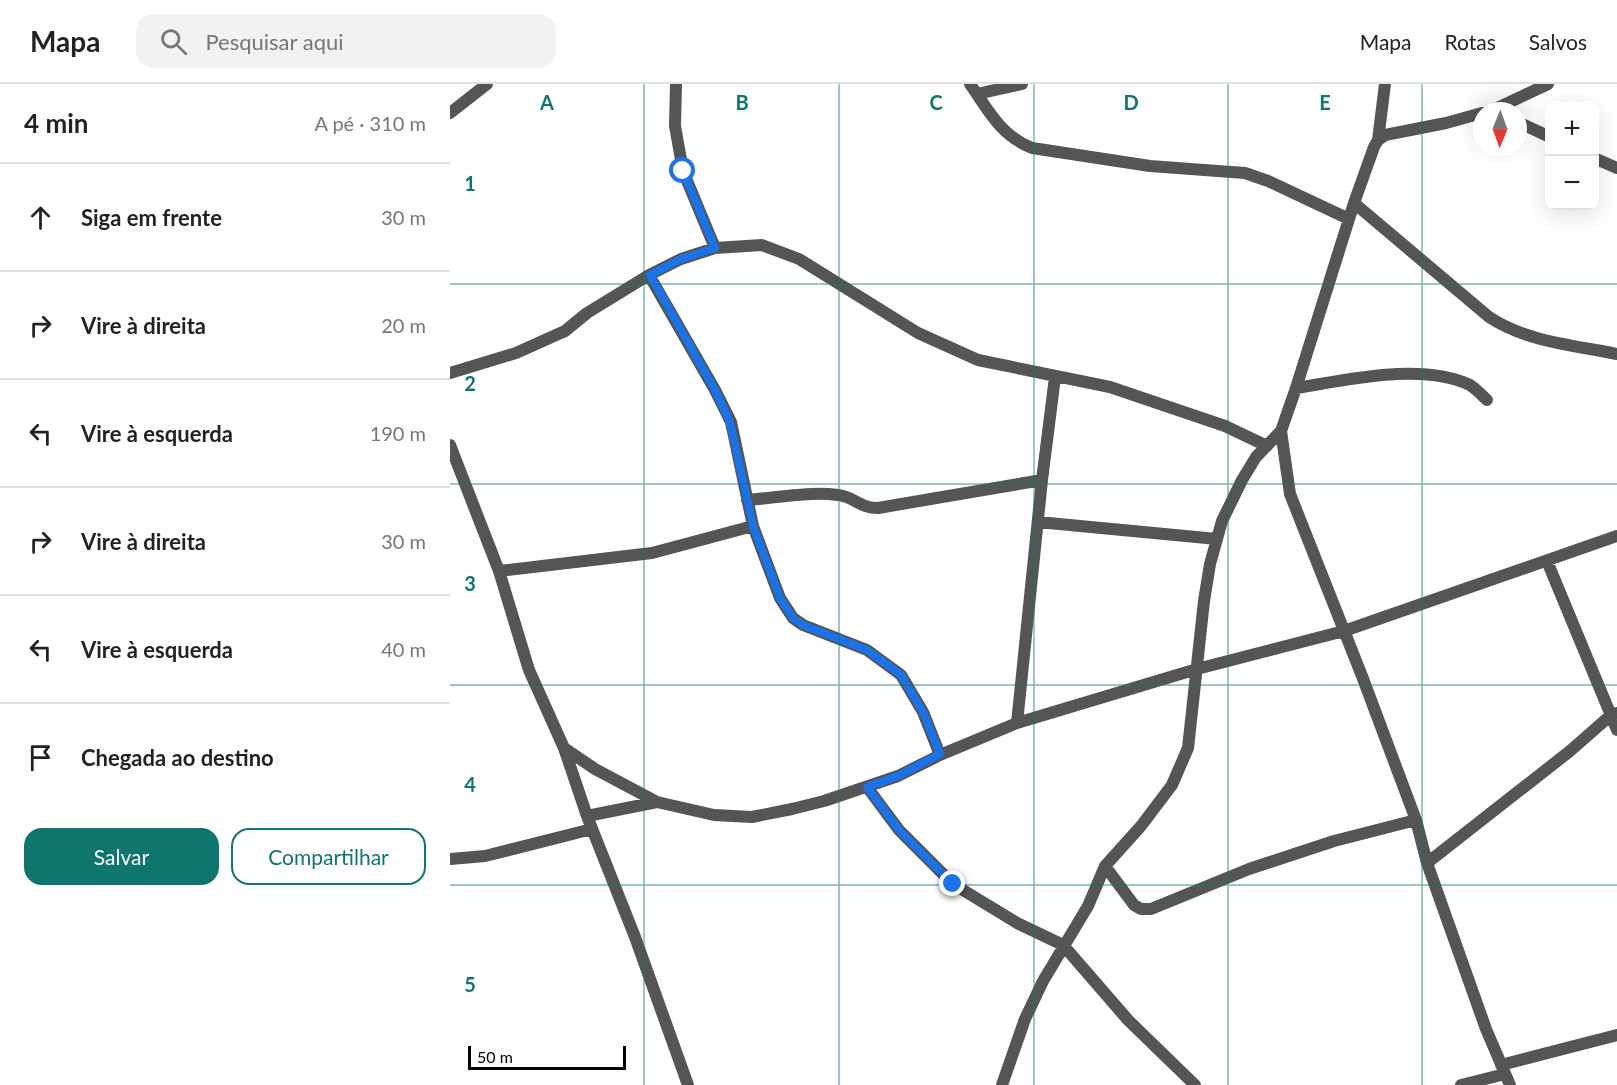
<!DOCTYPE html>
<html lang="pt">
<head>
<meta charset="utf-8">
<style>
	:root { --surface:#fff; --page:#f2f2f2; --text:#222; --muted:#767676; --line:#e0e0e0; --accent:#0f766e }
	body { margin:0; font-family:Lato,sans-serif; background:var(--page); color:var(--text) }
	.controls { position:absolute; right:18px; top:18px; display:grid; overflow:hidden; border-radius:12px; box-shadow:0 6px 24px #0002 }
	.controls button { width:54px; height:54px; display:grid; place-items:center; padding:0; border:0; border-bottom:2px solid var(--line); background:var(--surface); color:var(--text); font:30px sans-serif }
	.compass { position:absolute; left:1023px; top:18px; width:54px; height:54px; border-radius:50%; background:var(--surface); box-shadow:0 6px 24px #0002; rotate:181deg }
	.scale { position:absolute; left:18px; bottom:15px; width:158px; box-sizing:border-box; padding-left:6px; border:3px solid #000; border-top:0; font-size:16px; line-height:21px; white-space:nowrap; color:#000; -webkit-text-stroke:4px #fff; paint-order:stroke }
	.stop { position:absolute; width:18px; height:18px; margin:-14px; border:4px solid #1a73e8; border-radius:50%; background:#fff }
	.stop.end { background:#1a73e8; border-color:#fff; box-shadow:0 2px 6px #0008 }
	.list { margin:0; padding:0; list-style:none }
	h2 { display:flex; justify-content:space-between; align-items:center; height:78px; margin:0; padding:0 24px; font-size:26px }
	h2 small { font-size:20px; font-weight:400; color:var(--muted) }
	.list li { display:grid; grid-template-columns:39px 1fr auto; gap:18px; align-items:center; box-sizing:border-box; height:108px; padding:0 24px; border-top:2px solid var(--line) }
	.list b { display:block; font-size:22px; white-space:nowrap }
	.list em { font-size:20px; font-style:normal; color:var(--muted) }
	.actions { display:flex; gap:12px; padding:18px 24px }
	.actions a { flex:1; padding:14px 0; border:2px solid var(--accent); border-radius:18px; text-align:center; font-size:21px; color:var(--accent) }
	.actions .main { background:var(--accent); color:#fff }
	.icon { flex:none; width:33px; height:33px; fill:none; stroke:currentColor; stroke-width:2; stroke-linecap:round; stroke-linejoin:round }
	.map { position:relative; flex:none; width:1167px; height:1001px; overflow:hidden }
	header { display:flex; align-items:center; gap:36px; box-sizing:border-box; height:84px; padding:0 30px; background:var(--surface); border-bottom:2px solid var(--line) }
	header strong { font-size:28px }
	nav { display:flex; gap:33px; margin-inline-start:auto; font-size:21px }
	.search { width:420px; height:54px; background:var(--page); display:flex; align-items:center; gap:15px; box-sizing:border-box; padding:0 21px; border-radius:18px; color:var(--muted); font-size:22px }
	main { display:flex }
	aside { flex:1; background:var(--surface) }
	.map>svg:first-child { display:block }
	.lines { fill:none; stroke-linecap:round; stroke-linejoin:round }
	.minor { stroke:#555; stroke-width:12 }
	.route { stroke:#1a73e8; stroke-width:8 }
	.grid { fill:none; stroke:#0f766e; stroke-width:1.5; stroke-opacity:0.55 }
	.grid-label { font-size:20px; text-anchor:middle; font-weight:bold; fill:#0f766e; stroke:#fff; stroke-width:4.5; stroke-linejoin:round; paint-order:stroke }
</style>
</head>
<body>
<header>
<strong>Mapa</strong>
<div class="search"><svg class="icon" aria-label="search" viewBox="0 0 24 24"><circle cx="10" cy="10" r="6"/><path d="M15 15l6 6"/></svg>Pesquisar aqui</div>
<nav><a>Mapa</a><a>Rotas</a><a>Salvos</a></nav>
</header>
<main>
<aside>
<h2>4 min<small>A pé · 310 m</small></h2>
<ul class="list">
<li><svg class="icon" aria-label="ahead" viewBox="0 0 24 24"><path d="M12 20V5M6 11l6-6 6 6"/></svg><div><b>Siga em frente</b></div><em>30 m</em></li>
<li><svg class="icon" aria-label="right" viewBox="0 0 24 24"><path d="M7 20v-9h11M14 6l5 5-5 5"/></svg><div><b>Vire à direita</b></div><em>20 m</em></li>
<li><svg class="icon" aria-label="left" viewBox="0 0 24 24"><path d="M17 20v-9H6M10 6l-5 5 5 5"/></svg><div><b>Vire à esquerda</b></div><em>190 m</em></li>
<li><svg class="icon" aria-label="right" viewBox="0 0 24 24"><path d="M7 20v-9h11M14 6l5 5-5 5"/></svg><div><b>Vire à direita</b></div><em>30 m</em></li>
<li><svg class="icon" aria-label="left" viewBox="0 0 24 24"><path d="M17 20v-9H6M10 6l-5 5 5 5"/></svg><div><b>Vire à esquerda</b></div><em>40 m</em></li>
<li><svg class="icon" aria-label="arrive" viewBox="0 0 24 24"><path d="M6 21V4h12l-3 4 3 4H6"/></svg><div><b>Chegada ao destino</b></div></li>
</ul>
<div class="actions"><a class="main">Salvar</a><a>Compartilhar</a></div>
</aside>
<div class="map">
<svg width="1167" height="1001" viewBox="0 0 1167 1001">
	<rect width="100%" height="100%" fill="#fff"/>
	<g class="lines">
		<path class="minor" d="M 226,0 L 225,42 L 233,87 L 265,164
			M 520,0 C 539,27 550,51 582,64 L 700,82 L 795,89 L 818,97 L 899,135
			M 527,10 L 572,0
			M 1041,27 L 1098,0
			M 0,29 L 37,0
			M 1068,38 L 1100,53
			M 928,56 L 935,0
			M 1144,74 L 1167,84
			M 904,119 L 1039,233 C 1077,258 1123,261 1167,270
			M 199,191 L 265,306 L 281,338 L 303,442 L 330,514 L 343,534 L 353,541 L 417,566 L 451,591 L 473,628 L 490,671
			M 0,289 L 66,269 L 115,247 L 137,229 L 199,191 L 231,175 L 265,164 L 312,161 L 349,175 L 468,249 L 528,276 L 660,303 L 775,342 L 817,362
			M 846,304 C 897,296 972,278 1020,301 C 1026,305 1032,311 1037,316
			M 831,347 L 840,410 L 912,592 L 966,736 L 977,779 L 1036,945 L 1060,1001
			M 0,361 L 49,487 L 79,586 L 114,664 L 137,732 L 185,853 L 238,1001
			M 297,416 C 326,414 359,407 388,411 C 403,412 409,424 428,424 L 592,396
			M 588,438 L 767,455
			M 1097,477 L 1167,646
			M 49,487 L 202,469 L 303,442
			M 567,639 L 592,396 L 605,293
			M 114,664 L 145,685 L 207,718 L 264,731 L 302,733 L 342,725 L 374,717 L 448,692 L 490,671 L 567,639 L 747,585 L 894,547 L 1167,452
			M 417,703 L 449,746 L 503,800 L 567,839 L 613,861 L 678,936 L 745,1001
			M 137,732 L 207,718
			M 0,775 L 35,772 L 142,745
			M 977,779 L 1120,667 L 1161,631 L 1167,629
			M 655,782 L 684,821 L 691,825 L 701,825 L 799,785 L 884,757 L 966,736
			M 1051,981 L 1167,951
			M 552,1001 L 575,935 L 593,897 L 638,822 L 655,782 L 691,742 L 722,701 L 738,664 L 754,517 L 760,480 L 772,437 L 792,396 L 806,373 L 831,347 L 846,304 L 904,119 L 924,63 L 928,56 L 935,51 L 996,39 L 1032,29
			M 1011,1001 L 1055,990"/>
	</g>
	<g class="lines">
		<path class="route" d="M 233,87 L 265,164 L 231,175 L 200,191 L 265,306 L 280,338 L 303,442 L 330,514 L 343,534 L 353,541 L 417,566 L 451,591 L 473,628 L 490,670 L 448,692 L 417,703 L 449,746 L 503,800"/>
	</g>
	<path class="grid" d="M 194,0 L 194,1001M 389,0 L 389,1001M 584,0 L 584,1001M 778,0 L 778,1001M 972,0 L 972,1001M 0,200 L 1167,200M 0,400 L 1167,400M 0,601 L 1167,601M 0,801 L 1167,801"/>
	<g class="grid-label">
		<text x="97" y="26">A</text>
		<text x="292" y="26">B</text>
		<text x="486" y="26">C</text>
		<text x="681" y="26">D</text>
		<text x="875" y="26">E</text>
		<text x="20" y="107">1</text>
		<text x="20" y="307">2</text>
		<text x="20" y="507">3</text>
		<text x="20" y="708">4</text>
		<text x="20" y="908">5</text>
	</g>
</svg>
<div class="controls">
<button>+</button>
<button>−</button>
</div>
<svg class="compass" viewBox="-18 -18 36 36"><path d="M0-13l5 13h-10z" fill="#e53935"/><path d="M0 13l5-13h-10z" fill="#767676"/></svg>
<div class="scale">50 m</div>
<div class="stop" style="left:233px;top:87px"></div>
<div class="stop end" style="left:503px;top:800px"></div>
</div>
</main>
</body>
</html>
